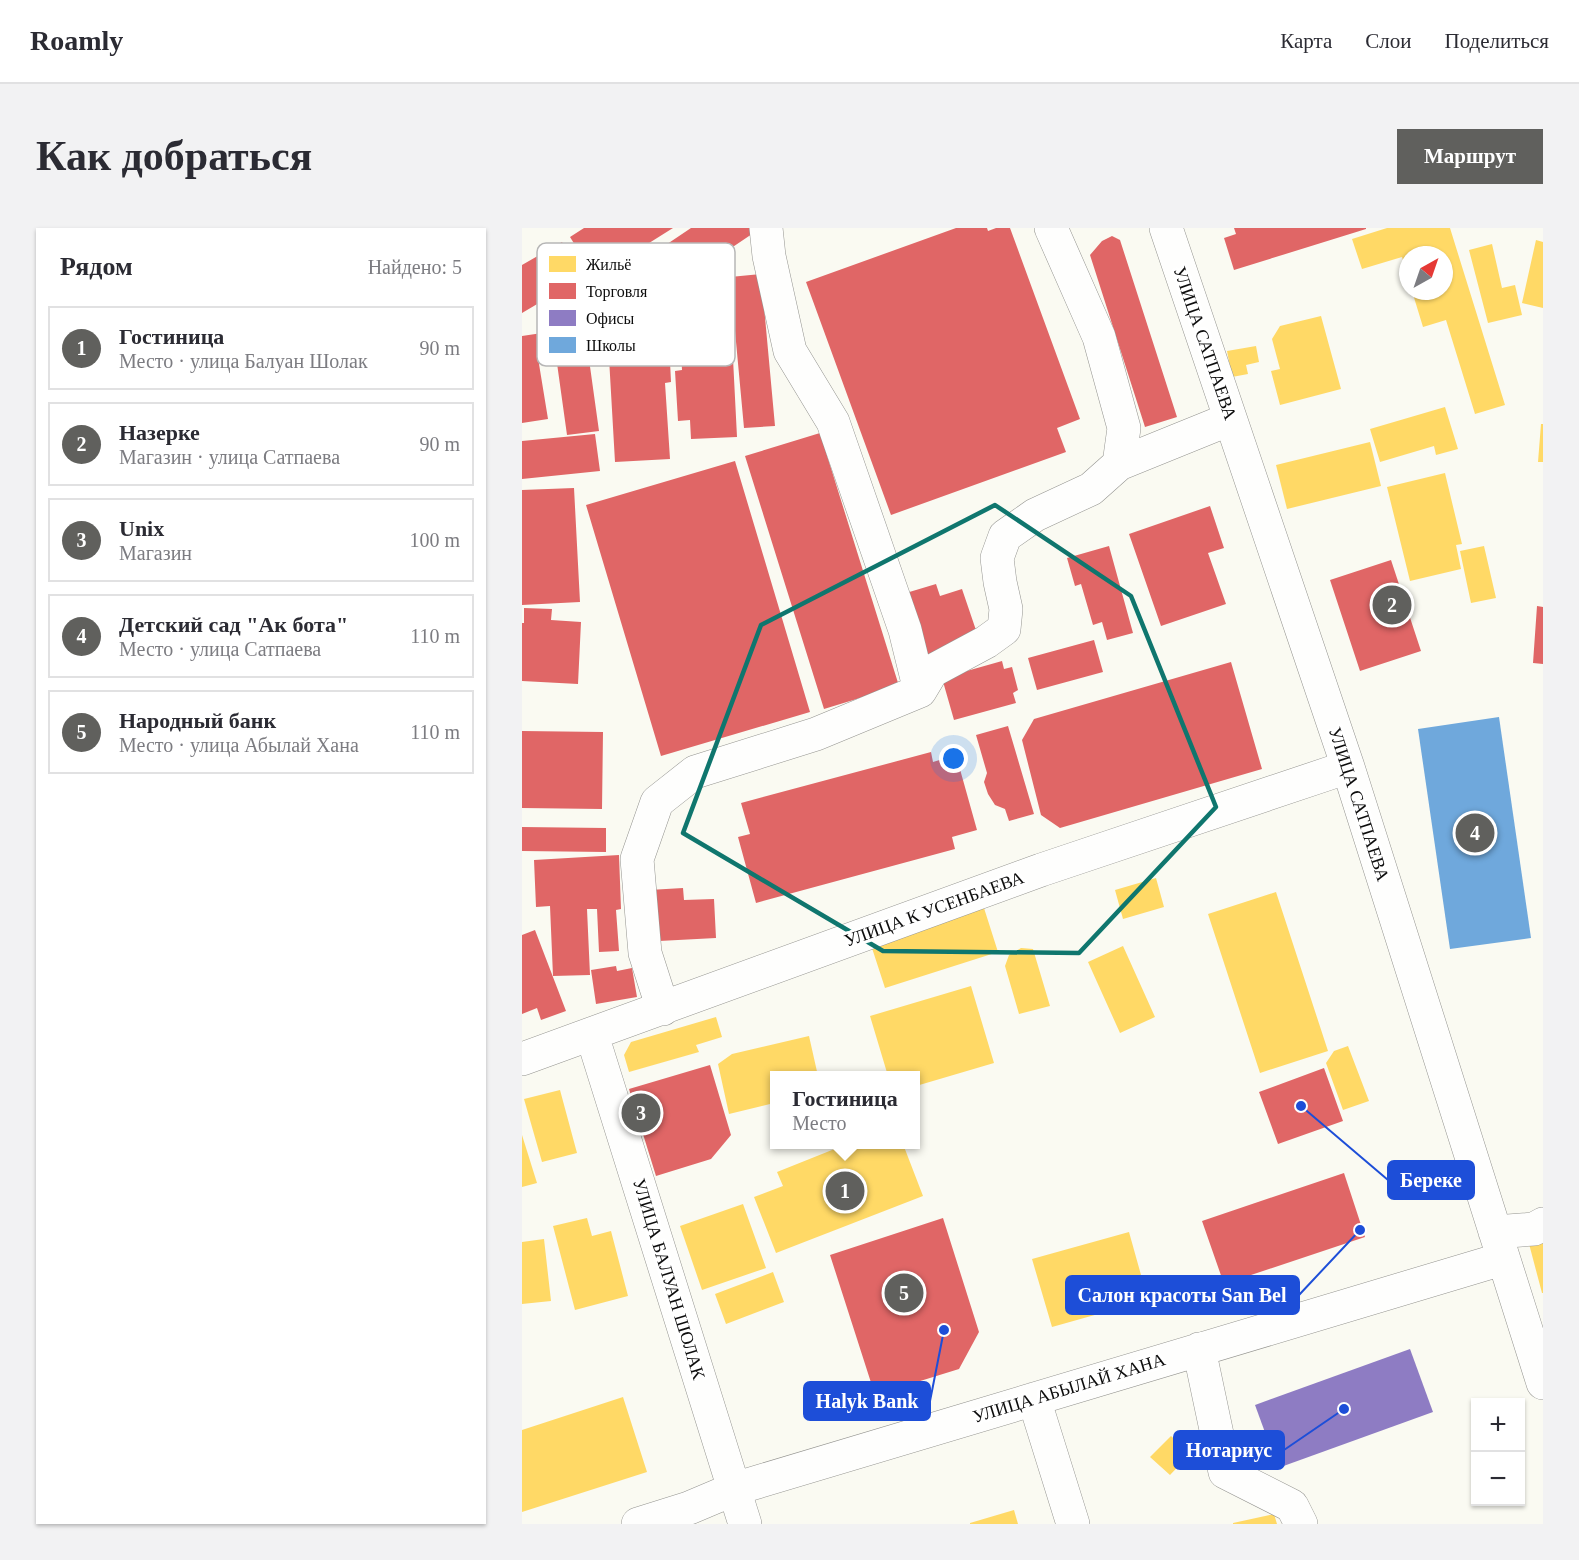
<!DOCTYPE html>
<html lang="ru">
<head>
<meta charset="utf-8">
<style>
	:root { --surface:#fff; --page:#f2f2f3; --text:#2b2b33; --muted:#7c7c81; --line:#e1e1e2; --accent:#60605d }
	body { margin:0; font-family:"Times New Roman",serif; background:var(--page); color:var(--text) }
	.controls { position:absolute; right:18px; bottom:18px; display:grid; overflow:hidden; border-radius:0px; box-shadow:0 2px 4px #0004 }
	.controls button { width:54px; height:54px; display:grid; place-items:center; padding:0; border:0; border-bottom:2px solid var(--line); background:var(--surface); color:var(--text); font:30px sans-serif }
	.compass { position:absolute; left:877px; top:18px; width:54px; height:54px; border-radius:50%; background:var(--surface); box-shadow:0 2px 4px #0004; rotate:40deg }
	.you { position:absolute; left:432px; top:531px; width:21px; height:21px; margin:-15px; border:4px solid #fff; border-radius:50%; background:#1a73e8; box-shadow:0 0 0 9px #1a73e833 }
	.badge { display:grid; place-items:center; width:39px; height:39px; border-radius:50%; background:var(--accent); color:#fff; font-size:20px; font-weight:700 }
	.pin { position:absolute; translate:-50% -50%; border:3px solid #fff; box-shadow:0 2px 6px #0006 }
	.popup { position:absolute; left:248px; top:843px; width:150px; height:78px; box-sizing:border-box; display:grid; place-content:center; border-radius:0px; background:var(--surface); filter:drop-shadow(0 2px 4px #0005); font-size:20px; white-space:nowrap; color:var(--muted) }
	.popup b { font-size:22px; color:var(--text) }
	.popup::after { content:''; position:absolute; left:50%; top:100%; margin-left:-12px; border:12px solid transparent; border-top-color:var(--surface) }
	.list { margin:0; padding:0; list-style:none }
	h2 { display:flex; justify-content:space-between; align-items:center; height:78px; margin:0; padding:0 24px; font-size:26px }
	h2 small { font-size:20px; font-weight:400; color:var(--muted) }
	.list li { display:grid; grid-template-columns:39px 1fr auto; gap:18px; align-items:center; box-sizing:border-box; height:84px; margin:0 12px 12px; padding:0 12px; border:2px solid var(--line); border-radius:0px }
	.list b { display:block; font-size:22px; white-space:nowrap }
	.list p { margin:0; font-size:20px; white-space:nowrap; color:var(--muted) }
	.list em { font-size:20px; font-style:normal; color:var(--muted) }
	.map { position:relative; flex:none; width:1021px; height:1296px; overflow:hidden; border-radius:0px }
	header { display:flex; align-items:center; gap:36px; box-sizing:border-box; height:84px; padding:0 30px; background:var(--surface); border-bottom:2px solid var(--line) }
	header strong { font-size:28px }
	nav { display:flex; gap:33px; margin-inline-start:auto; font-size:21px }
	.intro { display:flex; align-items:center; justify-content:space-between; box-sizing:border-box; height:144px; padding:0 36px }
	h1 { margin:0; font-size:42px }
	.button { padding:15px 27px; border-radius:0px; background:var(--accent); color:#fff; font-size:21px; font-weight:700 }
	main { display:flex; gap:36px; padding:0 36px }
	aside { flex:1; background:var(--surface); border-radius:0px; box-shadow:0 2px 4px #0004 }
	.map>svg:first-child { display:block }
	.homes { fill:#ffd966 }
	.shops { fill:#e06666 }
	.offices { fill:#8e7cc3 }
	.schools { fill:#6fa8dc }
	.lines { fill:none; stroke-linecap:round; stroke-linejoin:round }
	.minor-casing { stroke:#949490; stroke-width:34 }
	.minor { stroke:#fefefd; stroke-width:33 }
	.marked { fill:none; stroke:#0f766e; stroke-width:4.5; stroke-linejoin:round }
	.labels { text-anchor:middle; dominant-baseline:central; stroke-width:6; stroke-linejoin:round; paint-order:stroke }
	.street-label { font-size:18px; fill:#0d0d0d; stroke:#fff }
	.key { fill:#fff; stroke:#b6b6b6; stroke-width:1.5 }
	.key-label { font-size:16px; fill:#0d0d0d }
	.leader { fill:none; stroke:#1d4ed8; stroke-width:2 }
	.callout-dot { fill:#1d4ed8; stroke:#fff; stroke-width:2 }
	.callout { fill:#1d4ed8; stroke:#1d4ed8; stroke-width:2 }
	.callout-label { font-size:20px; text-anchor:middle; font-weight:bold; fill:#fff }
</style>
</head>
<body>
<header>
<strong>Roamly</strong>
<nav><a>Карта</a><a>Слои</a><a>Поделиться</a></nav>
</header>
<div class="intro"><h1>Как добраться</h1><a class="button">Маршрут</a></div>
<main>
<aside>
<h2>Рядом<small>Найдено: 5</small></h2>
<ul class="list">
<li><span class="badge">1</span><div><b>Гостиница</b><p>Место · улица Балуан Шолак</p></div><em>90 m</em></li>
<li><span class="badge">2</span><div><b>Назерке</b><p>Магазин · улица Сатпаева</p></div><em>90 m</em></li>
<li><span class="badge">3</span><div><b>Unix</b><p>Магазин</p></div><em>100 m</em></li>
<li><span class="badge">4</span><div><b>Детский сад &quot;Ак бота&quot;</b><p>Место · улица Сатпаева</p></div><em>110 m</em></li>
<li><span class="badge">5</span><div><b>Народный банк</b><p>Место · улица Абылай Хана</p></div><em>110 m</em></li>
</ul>
</aside>
<div class="map">
<svg width="1021" height="1296" viewBox="0 0 1021 1296">
	<rect width="100%" height="100%" fill="#fafaf2"/>
	<path class="homes" d="M 865,0 L 928,0 L 983,177 L 953,186 L 924,92 L 901,99 L 890,63 L 922,63 L 922,27 L 886,27 L 886,48 L 880,29 L 840,41 L 830,11 Z
		M 1014,12 L 1021,14 L 1021,80 L 1000,75 Z
		M 970,16 L 980,60 L 993,57 L 1000,87 L 966,95 L 947,22 Z
		M 799,88 L 819,161 L 758,177 L 749,143 L 758,141 L 750,111 L 758,98 Z
		M 734,118 L 737,134 L 724,137 L 726,146 L 710,149 L 705,123 Z
		M 923,179 L 936,221 L 914,227 L 912,218 L 858,234 L 848,201 Z
		M 1019,196 L 1021,196 L 1021,234 L 1016,234 Z
		M 848,214 L 859,258 L 765,281 L 754,237 Z
		M 923,245 L 940,316 L 934,317 L 939,341 L 888,353 L 865,259 Z
		M 962,318 L 974,370 L 949,375 L 938,323 Z
		M 634,650 L 642,679 L 601,691 L 593,662 Z
		M 754,664 L 806,823 L 738,845 L 686,686 Z
		M 462,680 L 476,724 L 363,760 L 349,717 Z
		M 601,718 L 633,789 L 598,805 L 566,734 Z
		M 499,720 L 511,721 L 528,778 L 497,786 L 483,738 L 487,727 Z
		M 449,758 L 472,835 L 394,858 L 394,848 L 366,848 L 348,788 Z
		M 194,789 L 200,809 L 174,817 L 177,824 L 107,844 L 102,827 L 109,814 Z
		M 287,808 L 296,848 L 252,848 L 252,875 L 207,886 L 196,836 L 210,826 Z
		M 826,818 L 847,873 L 821,882 L 804,835 L 812,823 Z
		M 38,862 L 55,925 L 20,934 L 2,871 Z
		M 0,907 L 15,955 L 0,959 Z
		M 325,916 L 381,916 L 401,968 L 254,1025 L 232,969 L 261,958 L 255,944 Z
		M 221,976 L 244,1040 L 180,1062 L 158,998 Z
		M 65,990 L 70,1008 L 89,1003 L 106,1068 L 53,1082 L 31,998 Z
		M 607,1004 L 626,1072 L 530,1099 L 510,1031 Z
		M 1021,1008 L 1021,1065 L 1020,1065 L 1006,1012 Z
		M 22,1011 L 29,1073 L 0,1076 L 0,1014 Z
		M 251,1044 L 262,1074 L 204,1096 L 193,1066 Z
		M 101,1169 L 125,1244 L 0,1284 L 0,1202 Z
		M 649,1208 L 668,1226 L 648,1247 L 628,1229 Z
		M 492,1282 L 496,1296 L 448,1296 L 448,1295 Z
		M 752,1286 L 755,1296 L 711,1296 L 711,1295 Z"/>
	<path class="shops" d="M 62,0 L 151,0 L 73,49 L 48,9 Z
		M 169,0 L 231,0 L 233,4 L 120,80 L 99,47 Z
		M 434,0 L 465,0 L 466,3 L 474,0 L 488,0 L 558,191 L 535,200 L 544,224 L 369,287 L 284,54 Z
		M 712,0 L 844,0 L 844,1 L 712,42 L 702,10 L 714,6 Z
		M 590,8 L 598,12 L 655,189 L 623,199 L 568,27 L 580,13 Z
		M 40,14 L 61,49 L 0,85 L 0,37 Z
		M 239,46 L 253,198 L 222,200 L 208,49 Z
		M 207,52 L 215,209 L 169,211 L 168,192 L 156,193 L 153,143 L 160,142 L 156,70 L 170,69 L 170,53 Z
		M 59,74 L 77,203 L 45,207 L 27,78 Z
		M 146,92 L 149,154 L 143,155 L 148,231 L 93,234 L 85,95 Z
		M 20,105 L 25,135 L 17,136 L 26,191 L 0,195 L 0,108 Z
		M 298,205 L 377,458 L 302,481 L 223,228 Z
		M 73,206 L 78,243 L 0,251 L 0,213 Z
		M 213,233 L 288,484 L 139,528 L 64,277 Z
		M 52,260 L 58,374 L 0,377 L 0,262 Z
		M 688,278 L 702,320 L 686,325 L 704,376 L 639,398 L 607,306 Z
		M 587,318 L 611,405 L 585,412 L 580,394 L 571,397 L 559,356 L 553,358 L 545,330 Z
		M 869,332 L 899,423 L 838,443 L 808,352 Z
		M 414,356 L 418,368 L 440,361 L 457,411 L 405,428 L 384,365 Z
		M 1015,378 L 1021,379 L 1021,436 L 1011,435 Z
		M 2,380 L 30,381 L 29,392 L 59,394 L 56,456 L 0,453 L 0,395 L 2,395 Z
		M 572,412 L 581,444 L 515,462 L 506,430 Z
		M 480,433 L 482,441 L 490,439 L 496,462 L 491,465 L 494,475 L 432,492 L 420,450 Z
		M 709,434 L 740,541 L 538,600 L 519,587 L 500,512 L 512,491 Z
		M 486,498 L 512,586 L 487,593 L 483,581 L 473,577 L 466,566 L 462,554 L 465,545 L 454,507 Z
		M 0,503 L 81,504 L 80,581 L 0,580 Z
		M 409,524 L 411,534 L 434,527 L 455,602 L 430,609 L 433,621 L 234,675 L 216,609 L 228,606 L 219,575 Z
		M 0,599 L 84,600 L 84,624 L 0,623 Z
		M 97,627 L 99,681 L 94,682 L 97,723 L 77,724 L 75,681 L 65,681 L 68,747 L 31,748 L 28,678 L 14,679 L 12,632 Z
		M 161,660 L 162,672 L 192,671 L 194,710 L 137,713 L 127,662 Z
		M 13,702 L 44,783 L 19,792 L 15,780 L 0,786 L 0,707 Z
		M 94,738 L 95,743 L 110,740 L 115,769 L 74,776 L 69,742 Z
		M 188,837 L 209,907 L 189,931 L 134,948 L 107,861 Z
		M 802,840 L 821,893 L 756,916 L 737,864 Z
		M 822,945 L 843,1009 L 702,1056 L 680,993 Z
		M 421,990 L 457,1104 L 437,1141 L 353,1167 L 308,1027 Z"/>
	<path class="offices" d="M 888,1121 L 911,1184 L 756,1240 L 733,1177 Z"/>
	<path class="schools" d="M 977,489 L 1009,710 L 928,721 L 896,501 Z"/>
	<g class="lines">
		<defs>
			<path id="minor" d="M 244,0 L 247,28 L 268,123 L 311,194 L 383,402 L 398,463
				M 644,0 L 826,539 L 1021,1155
				M 597,236 L 708,191
				M 141,781 L 123,725 L 115,631 L 135,574 L 173,544 L 294,506 L 398,463 L 410,443 L 464,414 L 482,401 L 484,381 L 478,354 L 475,330 L 483,308 L 513,287 L 569,261 L 597,236 L 602,200 L 577,109 L 529,0
				M 70,807 L 223,1296
				M 0,831 L 519,642 L 826,539
				M 973,1004 L 1012,1001 L 1021,996
				M 677,1121 L 703,1244 L 770,1278 L 779,1296
				M 512,1171 L 551,1296
				M 116,1296 L 167,1280 L 212,1261 L 980,1031"/>
		</defs>
		<use href="#minor" class="minor-casing"/>
		<use href="#minor" class="minor"/>
	</g>
	<path class="marked" d="M 473,277 L 609,368 L 694,579 L 557,725 L 361,723 L 161,605 L 239,397 Z"/>
	<g class="labels">
		<g class="street-label">
			<text transform="translate(683 115) rotate(71)">УЛИЦА САТПАЕВА</text>
			<text transform="translate(837 576) rotate(72)">УЛИЦА САТПАЕВА</text>
			<text transform="translate(412 681) rotate(-20)">УЛИЦА К УСЕНБАЕВА</text>
			<text transform="translate(147 1051) rotate(73)">УЛИЦА БАЛУАН ШОЛАК</text>
			<text transform="translate(547 1160) rotate(-17)">УЛИЦА АБЫЛАЙ ХАНА</text>
		</g>
	</g>
	<rect x="15" y="15" width="198" height="123" rx="9" class="key"/>
	<rect x="27" y="28" width="27" height="16" fill="#ffd966"/>
	<rect x="27" y="55" width="27" height="16" fill="#e06666"/>
	<rect x="27" y="82" width="27" height="16" fill="#8e7cc3"/>
	<rect x="27" y="109" width="27" height="16" fill="#6fa8dc"/>
	<g class="key-label">
		<text x="64" y="42">Жильё</text>
		<text x="64" y="69">Торговля</text>
		<text x="64" y="96">Офисы</text>
		<text x="64" y="123">Школы</text>
	</g>
	<path class="leader" d="M779 878L866 952M838 1002L777 1067M422 1102L408 1173M822 1181L762 1222"/>
	<g class="callout-dot">
		<circle cx="779" cy="878" r="6"/>
		<circle cx="838" cy="1002" r="6"/>
		<circle cx="422" cy="1102" r="6"/>
		<circle cx="822" cy="1181" r="6"/>
	</g>
	<g class="callout">
		<rect x="866" y="933" width="86" height="38" rx="6"/>
		<rect x="544" y="1048" width="233" height="38" rx="6"/>
		<rect x="282" y="1154" width="126" height="38" rx="6"/>
		<rect x="652" y="1203" width="110" height="38" rx="6"/>
	</g>
	<g class="callout-label">
		<text x="909" y="959">Береке</text>
		<text x="660" y="1074">Салон красоты San Bel</text>
		<text x="345" y="1180">Halyk Bank</text>
		<text x="707" y="1229">Нотариус</text>
	</g>
</svg>
<div class="controls">
<button>+</button>
<button>−</button>
</div>
<svg class="compass" viewBox="-18 -18 36 36"><path d="M0-13l5 13h-10z" fill="#e53935"/><path d="M0 13l5-13h-10z" fill="#7c7c81"/></svg>
<div class="you"></div>
<div class="pin badge" style="left:323px;top:963px">1</div>
<div class="popup"><b>Гостиница</b>Место</div>
<div class="pin badge" style="left:870px;top:377px">2</div>
<div class="pin badge" style="left:119px;top:885px">3</div>
<div class="pin badge" style="left:953px;top:605px">4</div>
<div class="pin badge" style="left:382px;top:1065px">5</div>
</div>
</main>
</body>
</html>
